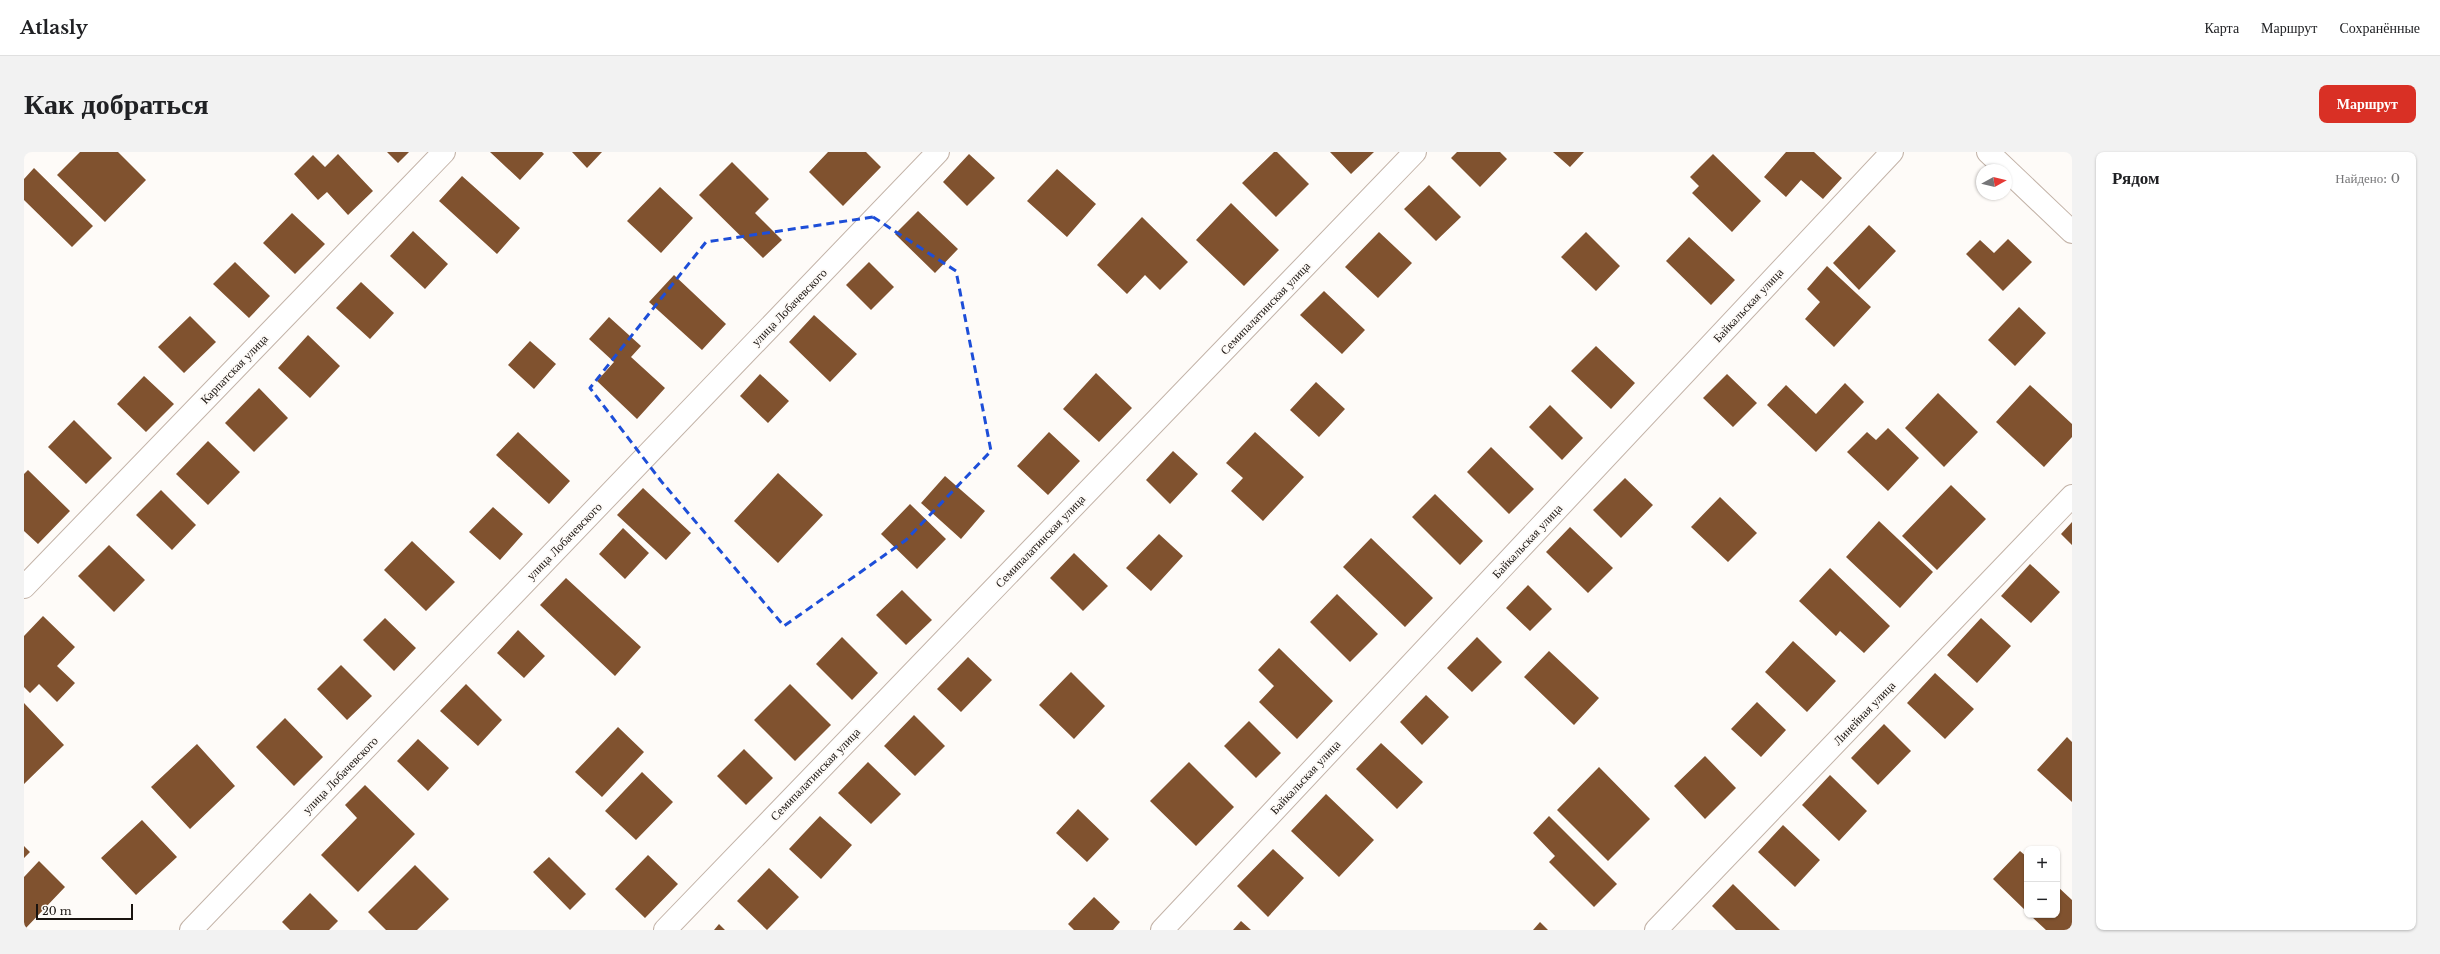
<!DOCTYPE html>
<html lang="ru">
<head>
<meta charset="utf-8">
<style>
	:root { --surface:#fff; --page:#f2f2f2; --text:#202124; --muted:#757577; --line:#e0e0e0; --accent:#d93025 }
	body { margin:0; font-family:"Libre Baskerville",serif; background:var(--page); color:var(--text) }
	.controls { position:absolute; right:12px; bottom:12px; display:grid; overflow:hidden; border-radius:8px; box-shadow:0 1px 3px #0004 }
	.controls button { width:36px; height:36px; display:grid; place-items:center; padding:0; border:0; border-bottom:1px solid var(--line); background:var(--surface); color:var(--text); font:20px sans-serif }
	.compass { position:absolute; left:1952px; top:12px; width:36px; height:36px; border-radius:50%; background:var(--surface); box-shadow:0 1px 3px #0004; rotate:82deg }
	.scale { position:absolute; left:12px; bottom:10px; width:97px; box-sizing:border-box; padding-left:4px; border:2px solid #19130f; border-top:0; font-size:11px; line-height:14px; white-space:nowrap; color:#19130f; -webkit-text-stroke:3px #fefbf8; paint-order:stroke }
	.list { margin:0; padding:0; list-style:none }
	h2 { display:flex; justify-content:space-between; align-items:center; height:52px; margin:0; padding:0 16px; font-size:17px }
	h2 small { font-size:13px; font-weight:400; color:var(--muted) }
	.map { position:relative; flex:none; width:2048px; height:778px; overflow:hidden; border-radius:8px }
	header { display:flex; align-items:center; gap:24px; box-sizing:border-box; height:56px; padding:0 20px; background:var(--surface); border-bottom:1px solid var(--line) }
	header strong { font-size:19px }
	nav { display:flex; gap:22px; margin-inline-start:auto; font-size:14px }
	.intro { display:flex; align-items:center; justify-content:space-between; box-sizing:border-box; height:96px; padding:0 24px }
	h1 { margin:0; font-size:28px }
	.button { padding:10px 18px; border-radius:8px; background:var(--accent); color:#fff; font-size:14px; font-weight:700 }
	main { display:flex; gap:24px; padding:0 24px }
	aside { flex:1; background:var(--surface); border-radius:8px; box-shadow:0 1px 3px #0004 }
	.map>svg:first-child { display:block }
	.building { fill:#80522f }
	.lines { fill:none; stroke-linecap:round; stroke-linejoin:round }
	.street-casing { stroke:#c3b3a8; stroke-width:24 }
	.street { stroke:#fff; stroke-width:22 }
	.marked { fill:none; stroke:#1d4ed8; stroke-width:3; stroke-dasharray:8 5; stroke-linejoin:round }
	.labels { text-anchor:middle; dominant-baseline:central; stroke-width:4; stroke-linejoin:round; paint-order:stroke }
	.street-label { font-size:12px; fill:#19130f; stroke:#fefbf8 }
</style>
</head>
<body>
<header>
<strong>Atlasly</strong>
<nav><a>Карта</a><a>Маршрут</a><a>Сохранённые</a></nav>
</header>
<div class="intro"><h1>Как добраться</h1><a class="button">Маршрут</a></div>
<main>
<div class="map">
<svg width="2048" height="778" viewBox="0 0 2048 778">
	<rect width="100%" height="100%" fill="#fefbf8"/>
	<path class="building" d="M 56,0 L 94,0 L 122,28 L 81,70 L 33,23 Z
		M 363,0 L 385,0 L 374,11 Z
		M 466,0 L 518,0 L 520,2 L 496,28 Z
		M 548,0 L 578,0 L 563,16 Z
		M 804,0 L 842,0 L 857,15 L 819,54 L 785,20 Z
		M 1250,0 L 1253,0 L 1285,32 L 1252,65 L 1218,31 Z
		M 1306,0 L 1350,0 L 1327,22 Z
		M 1433,0 L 1476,0 L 1483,7 L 1456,35 L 1427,6 Z
		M 1529,0 L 1560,0 L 1546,15 Z
		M 1762,0 L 1790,0 L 1818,26 L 1799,47 L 1777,28 L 1762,45 L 1740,25 Z
		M 314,2 L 349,39 L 324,63 L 303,40 L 294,48 L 270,22 L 289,3 L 301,15 Z
		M 945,2 L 971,26 L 943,54 L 919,30 Z
		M 1689,2 L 1737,49 L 1708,80 L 1668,41 L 1675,34 L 1666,25 Z
		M 708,10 L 745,47 L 731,61 L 758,88 L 739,106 L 675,43 Z
		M 10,16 L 69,74 L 48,95 L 0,48 L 0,27 Z
		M 1033,17 L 1072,52 L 1043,85 L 1003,49 Z
		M 438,24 L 496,76 L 473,102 L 415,49 Z
		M 1405,33 L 1437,65 L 1412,89 L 1380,57 Z
		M 636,35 L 669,66 L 637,101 L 603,69 Z
		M 1207,51 L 1255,98 L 1220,134 L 1172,88 Z
		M 894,59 L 934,97 L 911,121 L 871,82 Z
		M 268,61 L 301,92 L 271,122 L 239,91 Z
		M 1118,65 L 1164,110 L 1136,138 L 1121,123 L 1103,142 L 1073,113 Z
		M 1845,73 L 1872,99 L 1835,138 L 1809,111 Z
		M 389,79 L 424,112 L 401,137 L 366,104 Z
		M 1355,80 L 1388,111 L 1354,146 L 1321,115 Z
		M 1562,80 L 1596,114 L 1572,139 L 1537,105 Z
		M 1665,85 L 1711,128 L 1687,153 L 1642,109 Z
		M 1984,87 L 2008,110 L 1979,139 L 1942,102 L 1956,88 L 1970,101 Z
		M 211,110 L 246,144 L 225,166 L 189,132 Z
		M 845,110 L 870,135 L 847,158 L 822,133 Z
		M 1803,114 L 1847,155 L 1810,195 L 1781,167 L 1796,150 L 1783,137 Z
		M 650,123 L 702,172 L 678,198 L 625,150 Z
		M 337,130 L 370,161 L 346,187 L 312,156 Z
		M 1300,139 L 1341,178 L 1318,202 L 1276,163 Z
		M 1995,155 L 2022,181 L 1991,214 L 1964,188 Z
		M 790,163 L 833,202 L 806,230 L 765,190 Z
		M 166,164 L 192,190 L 160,221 L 134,195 Z
		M 585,165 L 617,194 L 607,205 L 641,236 L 613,267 L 573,229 L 590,210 L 565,187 Z
		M 284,183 L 316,214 L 286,246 L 254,216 Z
		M 506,189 L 532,212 L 510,237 L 484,213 Z
		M 1572,194 L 1611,231 L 1587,257 L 1547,219 Z
		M 1072,221 L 1108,256 L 1075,290 L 1039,257 Z
		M 736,222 L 765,249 L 744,271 L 716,244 Z
		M 1703,222 L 1733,251 L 1709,275 L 1679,246 Z
		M 120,224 L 150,252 L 122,280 L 93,252 Z
		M 1292,230 L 1321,257 L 1295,285 L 1266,258 Z
		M 1821,231 L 1840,250 L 1792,300 L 1743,253 L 1762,233 L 1792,262 Z
		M 2006,233 L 2048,272 L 2048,285 L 2020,315 L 1972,270 Z
		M 235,236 L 264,266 L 230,300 L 201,271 Z
		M 1914,241 L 1954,280 L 1920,315 L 1881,276 Z
		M 1526,253 L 1559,286 L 1538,308 L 1505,275 Z
		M 50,268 L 88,306 L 62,332 L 24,295 Z
		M 1864,276 L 1895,306 L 1864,339 L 1823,300 L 1843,280 L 1852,288 Z
		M 494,280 L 546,329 L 525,352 L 472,303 Z
		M 1025,280 L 1056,309 L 1024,343 L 993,314 Z
		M 1231,280 L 1280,325 L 1239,369 L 1207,339 L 1219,326 L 1202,311 Z
		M 184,289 L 216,320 L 184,353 L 152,322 Z
		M 1467,295 L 1510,337 L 1485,362 L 1443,320 Z
		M 1149,299 L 1174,322 L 1146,352 L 1122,328 Z
		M 4,318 L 46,359 L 14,392 L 0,379 L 0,322 Z
		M 754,321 L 799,363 L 754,411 L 710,369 Z
		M 921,324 L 961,359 L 937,387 L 897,351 Z
		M 1601,326 L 1629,353 L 1597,386 L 1569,358 Z
		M 1927,333 L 1962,367 L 1913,418 L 1878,384 Z
		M 619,336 L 667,381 L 642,408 L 593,363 Z
		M 137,338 L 172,373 L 148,398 L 112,363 Z
		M 1411,342 L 1459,389 L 1436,413 L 1388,365 Z
		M 1696,345 L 1733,381 L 1704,410 L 1667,375 Z
		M 886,352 L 922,387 L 893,417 L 857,382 Z
		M 469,355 L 499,382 L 476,408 L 445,380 Z
		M 1855,369 L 1909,420 L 1876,456 L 1822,405 Z
		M 2048,370 L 2048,393 L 2037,382 Z
		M 1546,375 L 1589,416 L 1564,441 L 1522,400 Z
		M 599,376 L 625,401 L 601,427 L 575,402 Z
		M 1135,382 L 1159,404 L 1127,439 L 1102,416 Z
		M 1347,386 L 1409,446 L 1381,475 L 1319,415 Z
		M 388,389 L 431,430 L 402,459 L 360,418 Z
		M 85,393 L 121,428 L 90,460 L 54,424 Z
		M 1050,401 L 1084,434 L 1059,459 L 1026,426 Z
		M 2006,412 L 2036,440 L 2007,471 L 1977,444 Z
		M 1806,416 L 1866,474 L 1840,501 L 1816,479 L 1812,484 L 1775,449 Z
		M 542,426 L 617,495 L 591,524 L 516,453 Z
		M 1504,433 L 1528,457 L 1506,479 L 1482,456 Z
		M 878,438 L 908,468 L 882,493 L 852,463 Z
		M 1313,442 L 1354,482 L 1326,510 L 1286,470 Z
		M 19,464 L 51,495 L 33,514 L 51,531 L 33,550 L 15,532 L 6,541 L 0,535 L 0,484 Z
		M 361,466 L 392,496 L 370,519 L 339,488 Z
		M 1957,466 L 1987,494 L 1953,531 L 1923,503 Z
		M 494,478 L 521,504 L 500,526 L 473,501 Z
		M 818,485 L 854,521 L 828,548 L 792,512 Z
		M 1453,485 L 1478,510 L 1448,540 L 1423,516 Z
		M 1769,489 L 1812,529 L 1783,560 L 1741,520 Z
		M 1255,496 L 1309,549 L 1273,587 L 1235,550 L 1250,534 L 1234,518 Z
		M 1525,499 L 1575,546 L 1550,573 L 1500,525 Z
		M 944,505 L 968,528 L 937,560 L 913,537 Z
		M 317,513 L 348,544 L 323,568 L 293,537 Z
		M 1047,520 L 1081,554 L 1050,587 L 1015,553 Z
		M 1911,521 L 1950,557 L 1921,587 L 1883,551 Z
		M 442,532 L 478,568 L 454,594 L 416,559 Z
		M 766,532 L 807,573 L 771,609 L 730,568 Z
		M 1402,543 L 1425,565 L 1398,593 L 1376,570 Z
		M 1733,550 L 1762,578 L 1737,605 L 1707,577 Z
		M 0,551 L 40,593 L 0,632 Z
		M 890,563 L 921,594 L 891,624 L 860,594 Z
		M 261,566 L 299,605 L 270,634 L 232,595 Z
		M 1225,569 L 1257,601 L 1232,626 L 1200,594 Z
		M 1860,572 L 1887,599 L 1854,633 L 1827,606 Z
		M 594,575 L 620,600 L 578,645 L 551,620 Z
		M 2043,585 L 2048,590 L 2048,650 L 2013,618 Z
		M 394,587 L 425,616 L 404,639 L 373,609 Z
		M 1357,591 L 1399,630 L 1373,657 L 1332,617 Z
		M 173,592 L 211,634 L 166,677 L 127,635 Z
		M 720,597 L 749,626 L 722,653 L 693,624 Z
		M 1681,604 L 1712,636 L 1681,667 L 1650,634 Z
		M 844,610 L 877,642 L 847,672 L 814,641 Z
		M 1165,610 L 1210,655 L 1172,694 L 1126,649 Z
		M 1575,615 L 1626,667 L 1584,709 L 1533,658 Z
		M 618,620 L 649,650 L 612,688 L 581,659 Z
		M 1806,623 L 1843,659 L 1815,689 L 1778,653 Z
		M 341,633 L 391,682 L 334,740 L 297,703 L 333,666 L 321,653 Z
		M 1302,642 L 1350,688 L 1315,725 L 1267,679 Z
		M 1054,657 L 1085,687 L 1063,710 L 1032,681 Z
		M 796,664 L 828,693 L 797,727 L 765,697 Z
		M 1525,664 L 1593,732 L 1570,755 L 1525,710 L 1531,704 L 1509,681 Z
		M 118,668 L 153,705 L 112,743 L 77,706 Z
		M 1759,673 L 1796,708 L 1771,735 L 1734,700 Z
		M 0,694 L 6,700 L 0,706 Z
		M 1249,697 L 1280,726 L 1244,765 L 1213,734 Z
		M 1996,699 L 2003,705 L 2003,760 L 1969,727 Z
		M 624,703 L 654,732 L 621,766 L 591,737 Z
		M 525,705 L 562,742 L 546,758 L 509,720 Z
		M 15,709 L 41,735 L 0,778 L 0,725 Z
		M 391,713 L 425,747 L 393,778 L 362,778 L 344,760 Z
		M 745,716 L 775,745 L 743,778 L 713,749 Z
		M 1709,732 L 1756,778 L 1712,778 L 1688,754 Z
		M 2033,734 L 2048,748 L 2048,778 L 2022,778 L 2006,763 L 2033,763 Z
		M 286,741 L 314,769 L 305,778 L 266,778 L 258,770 Z
		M 1070,745 L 1096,770 L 1089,778 L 1050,778 L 1044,772 Z
		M 1217,769 L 1227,778 L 1209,778 Z
		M 1516,770 L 1524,778 L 1509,778 Z
		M 695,772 L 701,778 L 690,778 Z"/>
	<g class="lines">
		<defs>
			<path id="street" d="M 1964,0 L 2048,80
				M 0,435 L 420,0
				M 167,778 L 914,0
				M 641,778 L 1391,0
				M 1138,778 L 1868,0
				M 1632,778 L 2048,344"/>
		</defs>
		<use href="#street" class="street-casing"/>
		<use href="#street" class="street"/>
	</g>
	<path class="marked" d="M 849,65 L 932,119 L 967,299 L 882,388 L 760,474 L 637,329 L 566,236 L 682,90 Z"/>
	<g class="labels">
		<g class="street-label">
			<text transform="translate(1724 153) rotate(-47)">Байкальская улица</text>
			<text transform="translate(765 155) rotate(-46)">улица Лобачевского</text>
			<text transform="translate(1241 156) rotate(-46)">Семипалатинская улица</text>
			<text transform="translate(210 217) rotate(-46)">Карпатская улица</text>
			<text transform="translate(540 389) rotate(-46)">улица Лобачевского</text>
			<text transform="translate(1016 389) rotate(-46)">Семипалатинская улица</text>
			<text transform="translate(1503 389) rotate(-47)">Байкальская улица</text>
			<text transform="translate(1840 561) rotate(-46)">Линейная улица</text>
			<text transform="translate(791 622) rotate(-46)">Семипалатинская улица</text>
			<text transform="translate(316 623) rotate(-46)">улица Лобачевского</text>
			<text transform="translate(1281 625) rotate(-47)">Байкальская улица</text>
		</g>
	</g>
</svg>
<div class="controls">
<button>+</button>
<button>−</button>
</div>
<svg class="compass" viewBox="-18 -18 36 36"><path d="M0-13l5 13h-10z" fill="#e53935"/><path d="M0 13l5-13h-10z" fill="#757577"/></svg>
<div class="scale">20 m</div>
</div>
<aside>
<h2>Рядом<small>Найдено: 0</small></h2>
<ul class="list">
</ul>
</aside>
</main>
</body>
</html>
